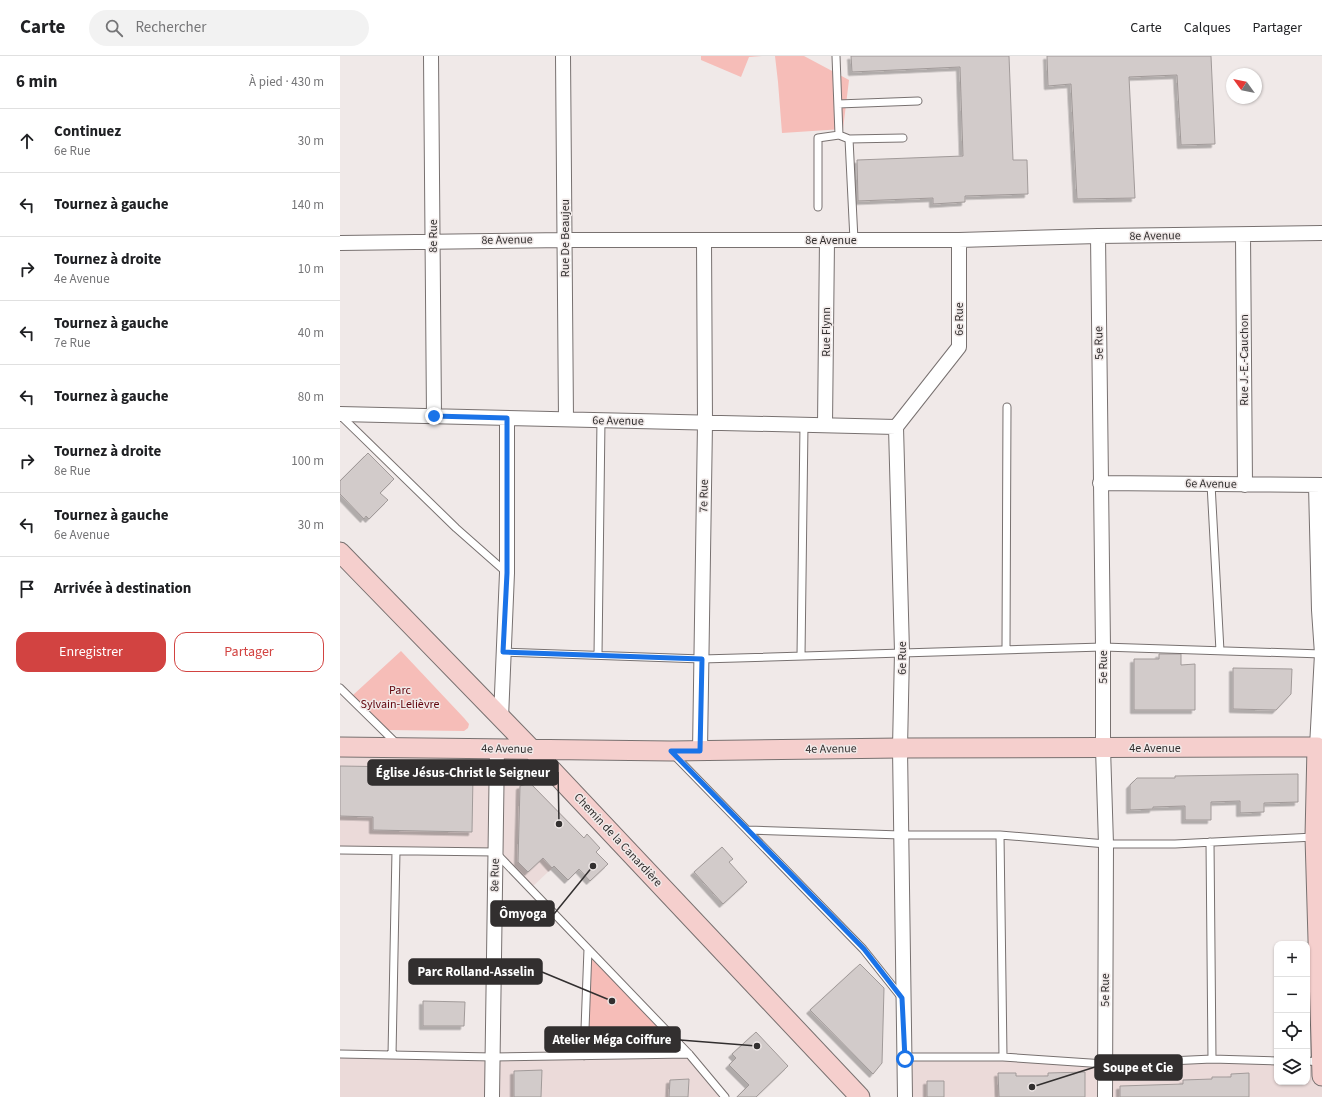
<!DOCTYPE html>
<html lang="fr">
<head>
<meta charset="utf-8">
<style>
	:root { --surface:#fff; --page:#f2f2f2; --text:#202124; --muted:#757577; --line:#e0e0e0; --accent:#d24341 }
	body { margin:0; font-family:"Source Sans 3",sans-serif; background:var(--page); color:var(--text) }
	.controls { position:absolute; right:12px; bottom:12px; display:grid; overflow:hidden; border-radius:8px; box-shadow:0 1px 3px #0004 }
	.controls button { width:36px; height:36px; display:grid; place-items:center; padding:0; border:0; border-bottom:1px solid var(--line); background:var(--surface); color:var(--text); font:20px sans-serif }
	.compass { position:absolute; left:886px; top:12px; width:36px; height:36px; border-radius:50%; background:var(--surface); box-shadow:0 1px 3px #0004; rotate:303deg }
	.stop { position:absolute; width:12px; height:12px; margin:-9px; border:3px solid #1a73e8; border-radius:50%; background:#fff }
	.stop.end { background:#1a73e8; border-color:#fff; box-shadow:0 1px 4px #0008 }
	.list { margin:0; padding:0; list-style:none }
	h2 { display:flex; justify-content:space-between; align-items:center; height:52px; margin:0; padding:0 16px; font-size:17px }
	h2 small { font-size:13px; font-weight:400; color:var(--muted) }
	.list li { display:grid; grid-template-columns:26px 1fr auto; gap:12px; align-items:center; box-sizing:border-box; height:64px; padding:0 16px; border-top:1px solid var(--line) }
	.list b { display:block; font-size:15px; white-space:nowrap }
	.list p { margin:0; font-size:13px; white-space:nowrap; color:var(--muted) }
	.list em { font-size:13px; font-style:normal; color:var(--muted) }
	.actions { display:flex; gap:8px; padding:12px 16px }
	.actions a { flex:1; padding:9px 0; border:1px solid var(--accent); border-radius:12px; text-align:center; font-size:14px; color:var(--accent) }
	.actions .main { background:var(--accent); color:#fff }
	.icon { flex:none; width:22px; height:22px; fill:none; stroke:currentColor; stroke-width:2; stroke-linecap:round; stroke-linejoin:round }
	.map { position:relative; flex:none; width:982px; height:1041px; overflow:hidden }
	header { display:flex; align-items:center; gap:24px; box-sizing:border-box; height:56px; padding:0 20px; background:var(--surface); border-bottom:1px solid var(--line) }
	header strong { font-size:19px }
	nav { display:flex; gap:22px; margin-inline-start:auto; font-size:14px }
	.search { width:280px; height:36px; background:var(--page); display:flex; align-items:center; gap:10px; box-sizing:border-box; padding:0 14px; border-radius:22px; color:var(--muted); font-size:15px }
	main { display:flex }
	aside { flex:1; background:var(--surface) }
	.map>svg:first-child { display:block }
	.built { fill:#ebdad9 }
	.green { fill:#f6bdb8 }
	.building { fill:#d2cbca; stroke:#a19a99; filter:url(#shadow) }
	.lines { fill:none; stroke-linecap:round; stroke-linejoin:round }
	.lane-casing { stroke:#787170; stroke-width:9 }
	.street-casing { stroke:#787170; stroke-width:16 }
	.secondary-casing { stroke:#787170; stroke-width:21 }
	.lane { stroke:#fff; stroke-width:7 }
	.street { stroke:#fff; stroke-width:14 }
	.secondary { stroke:#f5cfcd; stroke-width:19 }
	.route { stroke:#1a73e8; stroke-width:5 }
	.labels { text-anchor:middle; dominant-baseline:central; stroke-width:3; stroke-linejoin:round; paint-order:stroke }
	.street-label { font-size:12px; fill:#322f2f; stroke:#f0e9e8 }
	.park-label { font-size:12px; fill:#61040c; stroke:#f0e9e8 }
	.leader { fill:none; stroke:#322f2f; stroke-width:1.5 }
	.callout-dot { fill:#322f2f; stroke:#f0e9e8; stroke-width:1.5 }
	.callout { fill:#322f2f; stroke:#322f2f; stroke-width:1.5 }
	.callout-label { font-size:13px; text-anchor:middle; font-weight:bold; fill:#fff }
</style>
</head>
<body>
<header>
<strong>Carte</strong>
<div class="search"><svg class="icon" aria-label="search" viewBox="0 0 24 24"><circle cx="10" cy="10" r="6"/><path d="M15 15l6 6"/></svg>Rechercher</div>
<nav><a>Carte</a><a>Calques</a><a>Partager</a></nav>
</header>
<main>
<aside>
<h2>6 min<small>À pied · 430 m</small></h2>
<ul class="list">
<li><svg class="icon" aria-label="ahead" viewBox="0 0 24 24"><path d="M12 20V5M6 11l6-6 6 6"/></svg><div><b>Continuez</b><p>6e Rue</p></div><em>30 m</em></li>
<li><svg class="icon" aria-label="left" viewBox="0 0 24 24"><path d="M17 20v-9H6M10 6l-5 5 5 5"/></svg><div><b>Tournez à gauche</b></div><em>140 m</em></li>
<li><svg class="icon" aria-label="right" viewBox="0 0 24 24"><path d="M7 20v-9h11M14 6l5 5-5 5"/></svg><div><b>Tournez à droite</b><p>4e Avenue</p></div><em>10 m</em></li>
<li><svg class="icon" aria-label="left" viewBox="0 0 24 24"><path d="M17 20v-9H6M10 6l-5 5 5 5"/></svg><div><b>Tournez à gauche</b><p>7e Rue</p></div><em>40 m</em></li>
<li><svg class="icon" aria-label="left" viewBox="0 0 24 24"><path d="M17 20v-9H6M10 6l-5 5 5 5"/></svg><div><b>Tournez à gauche</b></div><em>80 m</em></li>
<li><svg class="icon" aria-label="right" viewBox="0 0 24 24"><path d="M7 20v-9h11M14 6l5 5-5 5"/></svg><div><b>Tournez à droite</b><p>8e Rue</p></div><em>100 m</em></li>
<li><svg class="icon" aria-label="left" viewBox="0 0 24 24"><path d="M17 20v-9H6M10 6l-5 5 5 5"/></svg><div><b>Tournez à gauche</b><p>6e Avenue</p></div><em>30 m</em></li>
<li><svg class="icon" aria-label="arrive" viewBox="0 0 24 24"><path d="M6 21V4h12l-3 4 3 4H6"/></svg><div><b>Arrivée à destination</b></div></li>
</ul>
<div class="actions"><a class="main">Enregistrer</a><a>Partager</a></div>
</aside>
<div class="map">
<svg width="982" height="1041" viewBox="0 0 982 1041">
	<defs>
		<filter id="shadow"><feDropShadow dx="-3.5" dy="3.5" stdDeviation="0" flood-color="#0004"/></filter>
	</defs>
	<rect width="100%" height="100%" fill="#f0e9e8"/>
	<path class="built" d="M 0,691 L 157,692 L 244,782 L 190,833 L 155,796 L 0,794 Z
		M 0,998 L 349,998 L 385,1041 L 0,1041 Z
		M 663,1001 L 765,1008 L 937,1002 L 937,1026 L 967,1026 L 967,1001 L 982,1001 L 982,1041 L 566,1041 L 567,1002 Z"/>
	<path class="green" d="M 361,0 L 422,0 L 409,1 L 401,21 L 361,4 Z
		M 435,0 L 464,0 L 509,24 L 503,73 L 442,77 L 438,26 Z
		M 61,595 L 124,662 L 129,668 L 128,672 L 124,675 L 46,674 L 13,639 Z
		M 248,893 L 349,998 L 244,1000 Z"/>
	<path class="building" d="M 511,0 L 669,0 L 673,104 L 687,104 L 688,138 L 625,140 L 625,146 L 593,148 L 593,142 L 518,145 L 517,104 L 623,100 L 620,11 L 512,16 Z
		M 707,0 L 871,0 L 875,88 L 841,89 L 837,19 L 789,21 L 795,142 L 737,143 L 731,28 L 708,30 Z
		M 28,397 L 54,423 L 40,437 L 48,444 L 29,463 L 26,460 L 24,463 L 0,438 L 0,425 Z
		M 819,598 L 841,598 L 841,609 L 855,608 L 855,654 L 794,654 L 794,603 L 819,603 Z
		M 893,612 L 952,613 L 951,638 L 936,654 L 893,653 Z
		M 0,710 L 126,712 L 133,720 L 132,776 L 33,774 L 33,761 L 0,760 Z
		M 958,718 L 958,746 L 924,747 L 924,756 L 900,757 L 900,745 L 871,746 L 871,764 L 845,764 L 845,750 L 813,751 L 813,753 L 790,754 L 790,729 L 797,722 L 835,722 L 835,720 Z
		M 190,727 L 244,782 L 247,778 L 260,792 L 256,796 L 268,808 L 250,825 L 239,813 L 228,824 L 214,810 L 212,812 L 203,802 L 188,816 L 178,806 L 180,730 Z
		M 382,791 L 393,803 L 389,806 L 407,826 L 383,848 L 354,816 Z
		M 520,908 L 544,932 L 542,1007 L 533,1018 L 470,954 Z
		M 83,945 L 125,946 L 124,970 L 83,970 Z
		M 416,976 L 448,1010 L 416,1041 L 397,1041 L 409,1029 L 389,1009 L 396,1002 L 392,998 Z
		M 202,1014 L 201,1041 L 174,1041 L 174,1015 Z
		M 745,1016 L 745,1041 L 659,1041 L 658,1017 L 676,1017 L 676,1020 L 708,1020 L 708,1017 Z
		M 909,1017 L 909,1041 L 780,1041 L 780,1030 L 843,1028 L 843,1024 L 872,1023 L 872,1021 L 891,1021 L 891,1018 Z
		M 349,1023 L 348,1041 L 329,1041 L 330,1024 Z
		M 587,1025 L 604,1025 L 604,1041 L 587,1041 Z"/>
	<g class="lines">
		<defs>
			<path id="lane" d="M 496,0 L 499,79 L 509,83 L 514,184
				M 498,48 L 578,45
				M 509,83 L 563,82
				M 478,151 L 478,82 L 499,79
				M 0,359 L 116,472 L 167,517
				M 871,428 L 880,595
				M 666,594 L 667,351
				M 163,596 L 362,603 L 763,591 L 982,598
				M 258,599 L 261,364
				M 461,600 L 464,369
				M 0,632 L 58,689
				M 333,698 L 523,893 L 562,942
				M 408,774 L 561,779 L 660,779 L 766,788 L 835,788 L 974,781
				M 660,779 L 663,1001
				M 870,786 L 872,1003
				M 0,794 L 155,796 L 349,998 L 385,1041
				M 0,998 L 153,1001 L 349,998
				M 52,999 L 56,795
				M 244,1000 L 248,893
				M 565,1001 L 663,1001 L 765,1008 L 872,1003 L 937,1005
				M 967,1005 L 982,1006"/>
			<path id="street" d="M 91,0 L 94,360
				M 223,0 L 226,363
				M 903,179 L 905,429
				M 758,180 L 763,591 L 763,692 L 766,788 L 765,1041
				M 0,187 L 225,184 L 619,184 L 758,180 L 982,177
				M 0,358 L 556,371
				M 485,369 L 487,184
				M 760,427 L 982,429
				M 976,429 L 979,554 L 982,598 L 977,691 L 982,691
				M 161,662 L 167,517 L 167,362
				M 360,695 L 365,367 L 364,184
				M 152,1041 L 157,692
				M 565,1041 L 560,692 L 562,596 L 556,371 L 619,291 L 619,184"/>
			<path id="secondary" d="M 0,496 L 209,711 L 520,1041
				M 0,691 L 331,695 L 560,692 L 977,691 L 975,781 L 982,1020"/>
		</defs>
		<use href="#lane" class="lane-casing"/>
		<use href="#street" class="street-casing"/>
		<use href="#secondary" class="secondary-casing"/>
		<use href="#lane" class="lane"/>
		<use href="#street" class="street"/>
		<use href="#secondary" class="secondary"/>
	</g>
	<g class="lines">
		<path class="route" d="M 94,360 L 167,362 L 167,517 L 163,596 L 362,603 L 360,695 L 331,695 L 524,893 L 562,942 L 565,1003"/>
	</g>
	<g class="labels">
		<g class="street-label">
			<text transform="translate(93 180) rotate(-90)">8e Rue</text>
			<text transform="translate(815 180) rotate(-1)">8e Avenue</text>
			<text transform="translate(225 182) rotate(-90)">Rue De Beaujeu</text>
			<text transform="translate(167 184) rotate(-1)">8e Avenue</text>
			<text x="491" y="184">8e Avenue</text>
			<text transform="translate(619 263) rotate(-90)">6e Rue</text>
			<text transform="translate(486 276) rotate(-90)">Rue Flynn</text>
			<text transform="translate(759 287) rotate(-91)">5e Rue</text>
			<text transform="translate(904 304) rotate(-90)">Rue J.-E.-Cauchon</text>
			<text transform="translate(278 365) rotate(1)">6e Avenue</text>
			<text transform="translate(871 428) rotate(1)">6e Avenue</text>
			<text transform="translate(364 440) rotate(-89)">7e Rue</text>
			<text transform="translate(562 602) rotate(-90)">6e Rue</text>
			<text transform="translate(763 611) rotate(-90)">5e Rue</text>
			<text x="815" y="692">4e Avenue</text>
			<text transform="translate(167 693) rotate(1)">4e Avenue</text>
			<text transform="translate(491 693) rotate(-1)">4e Avenue</text>
			<text transform="translate(278 784) rotate(47)">Chemin de la Canardière</text>
			<text transform="translate(155 819) rotate(-89)">8e Rue</text>
			<text transform="translate(765 934) rotate(-90)">5e Rue</text>
		</g>
		<g class="park-label">
			<text x="60" y="634">Parc<tspan x="60" dy="14">Sylvain-Lelièvre</tspan></text>
		</g>
	</g>
	<path class="leader" d="M219 768L218 716M253 810L214 858M272 945L202 916M417 990L340 984M692 1031L755 1011"/>
	<g class="callout-dot">
		<circle cx="219" cy="768" r="4"/>
		<circle cx="253" cy="810" r="4"/>
		<circle cx="272" cy="945" r="4"/>
		<circle cx="417" cy="990" r="4"/>
		<circle cx="692" cy="1031" r="4"/>
	</g>
	<g class="callout">
		<rect x="28" y="704" width="190" height="25" rx="4"/>
		<rect x="151" y="845" width="63" height="25" rx="4"/>
		<rect x="69" y="903" width="133" height="25" rx="4"/>
		<rect x="205" y="971" width="135" height="25" rx="4"/>
		<rect x="755" y="999" width="87" height="25" rx="4"/>
	</g>
	<g class="callout-label">
		<text x="123" y="721">Église Jésus-Christ le Seigneur</text>
		<text x="183" y="862">Ômyoga</text>
		<text x="136" y="920">Parc Rolland-Asselin</text>
		<text x="272" y="988">Atelier Méga Coiffure</text>
		<text x="798" y="1016">Soupe et Cie</text>
	</g>
</svg>
<div class="controls">
<button>+</button>
<button>−</button>
<button><svg class="icon" aria-label="locate" viewBox="0 0 24 24"><circle cx="12" cy="12" r="6"/><path d="M12 2v4M12 18v4M2 12h4M18 12h4"/></svg></button>
<button><svg class="icon" aria-label="layers" viewBox="0 0 24 24"><path d="M12 4l9 5-9 5-9-5zM3 14l9 5 9-5"/></svg></button>
</div>
<svg class="compass" viewBox="-18 -18 36 36"><path d="M0-13l5 13h-10z" fill="#e53935"/><path d="M0 13l5-13h-10z" fill="#757577"/></svg>
<div class="stop" style="left:565px;top:1003px"></div>
<div class="stop end" style="left:94px;top:360px"></div>
</div>
</main>
</body>
</html>
